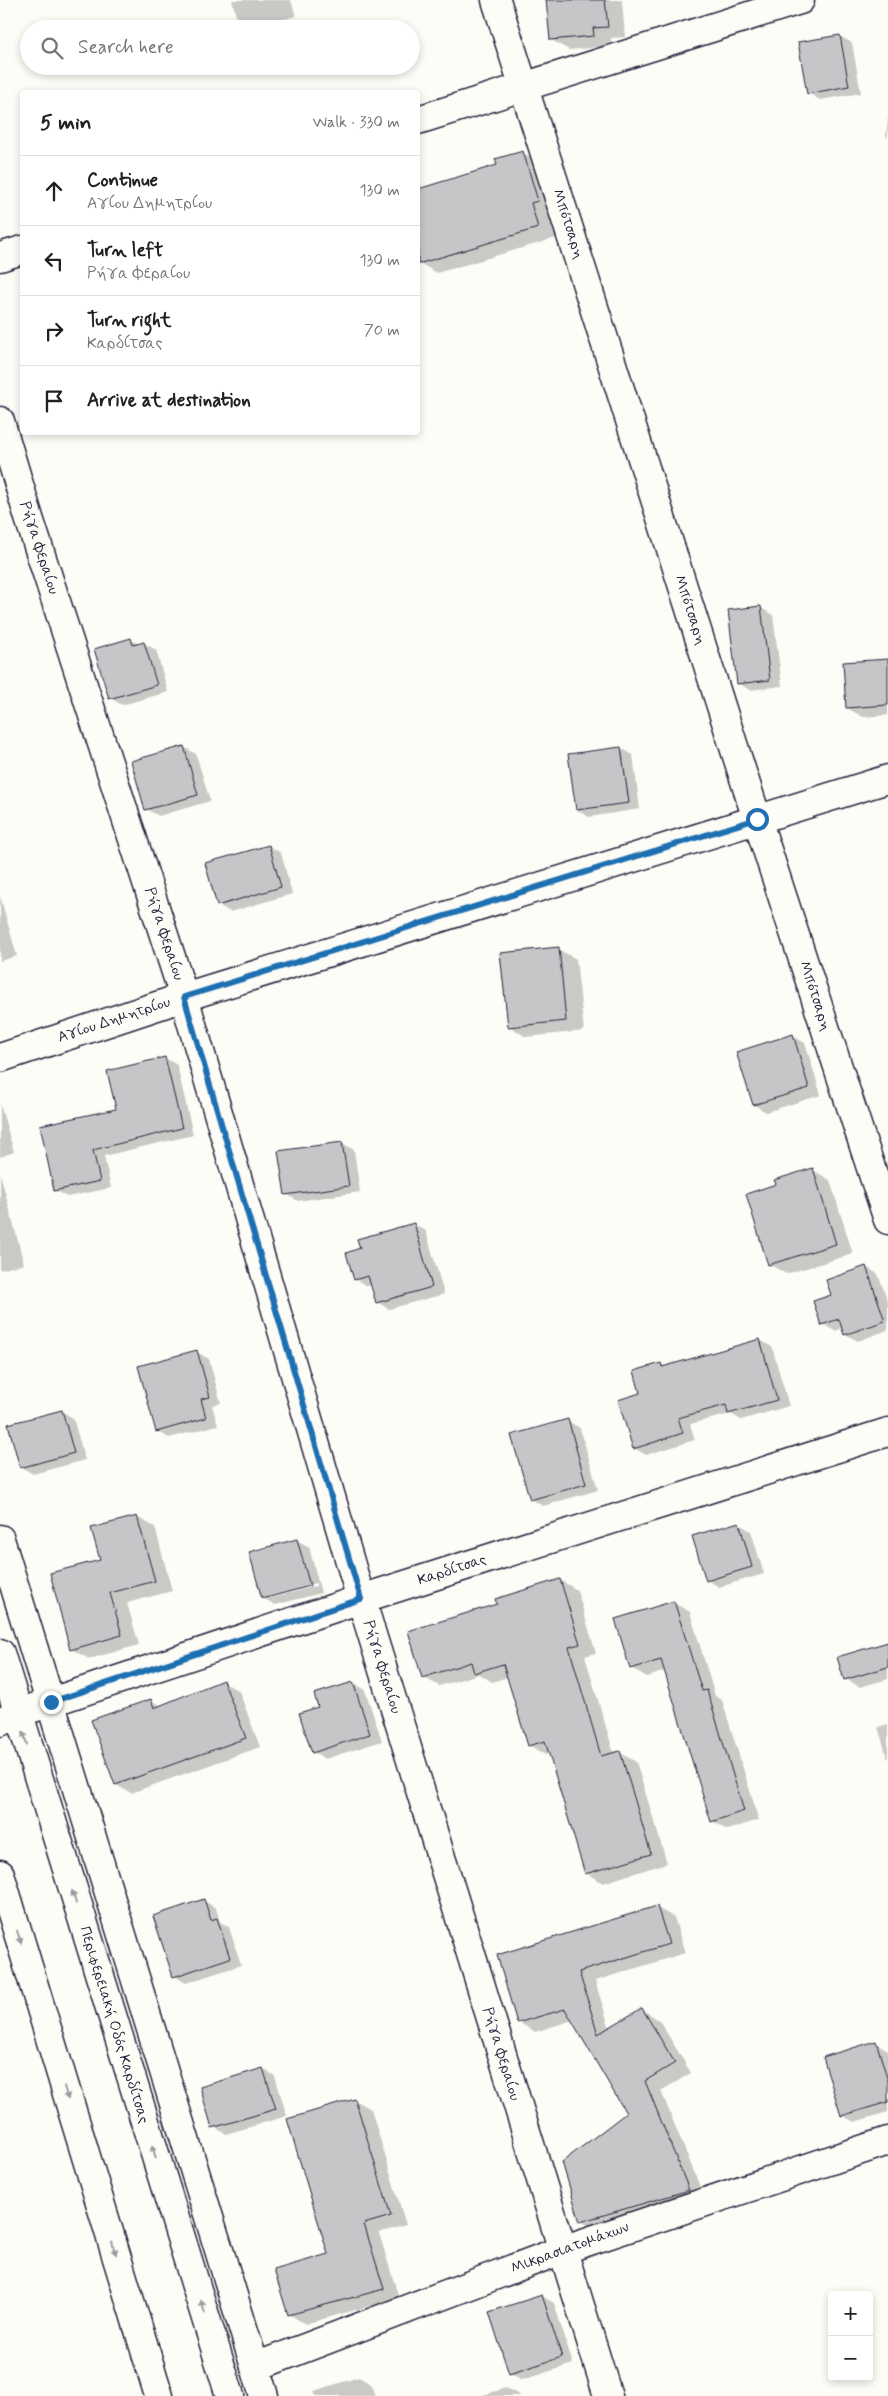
<!DOCTYPE html>
<html lang="en">
<head>
<meta charset="utf-8">
<style>
	:root { --surface:#fff; --page:#f2f2f2; --text:#202124; --muted:#757577; --line:#e0e0e0 }
	body { margin:0; font-family:Mynerve,sans-serif; background:var(--page); color:var(--text) }
	.controls { position:absolute; right:15px; bottom:15px; display:grid; overflow:hidden; border-radius:5px; box-shadow:0 2px 8px #0003 }
	.controls button { width:45px; height:45px; display:grid; place-items:center; padding:0; border:0; border-bottom:1px solid var(--line); background:var(--surface); color:var(--text); font:25px sans-serif }
	.stop { position:absolute; width:15px; height:15px; margin:-11px; border:4px solid #1f6fb2; border-radius:50%; background:#fff }
	.stop.end { background:#1f6fb2; border-color:#fff; box-shadow:0 1px 5px #0008 }
	.list { margin:0; padding:0; list-style:none }
	h2 { display:flex; justify-content:space-between; align-items:center; height:65px; margin:0; padding:0 20px; font-size:21px }
	h2 small { font-size:16px; font-weight:400; color:var(--muted) }
	.list li { display:grid; grid-template-columns:32px 1fr auto; gap:15px; align-items:center; box-sizing:border-box; height:70px; padding:0 20px; border-top:1px solid var(--line) }
	.list b { display:block; font-size:19px; white-space:nowrap }
	.list p { margin:0; font-size:16px; white-space:nowrap; color:var(--muted) }
	.list em { font-size:16px; font-style:normal; color:var(--muted) }
	.icon { flex:none; width:28px; height:28px; fill:none; stroke:currentColor; stroke-width:2; stroke-linecap:round; stroke-linejoin:round }
	.map { position:relative; flex:none; width:888px; height:2396px; overflow:hidden }
	.search { position:absolute; background:var(--surface); box-shadow:0 2px 8px #0003; left:20px; top:20px; width:400px; height:55px; display:flex; align-items:center; gap:12px; box-sizing:border-box; padding:0 18px; border-radius:28px; color:var(--muted); font-size:19px }
	.panel { position:absolute; background:var(--surface); box-shadow:0 2px 8px #0003; left:20px; top:90px; width:400px; height:345px; border-radius:5px }
	.map>svg:first-child { display:block }
	.shadow { fill:#0003; fill-rule:evenodd }
	.building { fill:#c6c6c8; stroke:#22223b }
	.lines { fill:none; stroke-linecap:round; stroke-linejoin:round }
	.street-casing { stroke:#22223b; stroke-width:31 }
	.secondary-casing { stroke:#22223b; stroke-width:31 }
	.primary-casing { stroke:#22223b; stroke-width:31 }
	.street { stroke:#fdfcf7; stroke-width:28 }
	.secondary { stroke:#fdfcf7; stroke-width:28 }
	.primary { stroke:#fdfcf7; stroke-width:28 }
	.oneway { fill:#9a9aa2 }
	.route { stroke:#1f6fb2; stroke-width:6 }
	.labels { text-anchor:middle; dominant-baseline:central; stroke-width:4.5; stroke-linejoin:round; paint-order:stroke }
	.street-label { font-size:15px; fill:#22223b; stroke:#fdfcf7 }
</style>
</head>
<body>
<div class="map">
<svg width="888" height="2396" viewBox="0 0 888 2396">
	<rect width="100%" height="100%" fill="#fdfcf7"/>
	<filter id="ink" filterUnits="userSpaceOnUse"><feTurbulence type="fractalNoise" baseFrequency=".02" numOctaves="2"/><feDisplacementMap in="SourceGraphic" scale="10" xChannelSelector="R" yChannelSelector="G"/><feConvolveMatrix kernelMatrix="1 2 1 2 8 2 1 2 1" color-interpolation-filters="sRGB"/></filter>
	<g filter="url(#ink)">
		<path class="shadow" d="M 232,0 L 291,0 L 296,16 L 248,29 L 238,23 Z
			M 547,0 L 622,0 L 625,37 L 611,38 L 612,46 L 569,50 L 551,40 Z
			M 840,36 L 852,43 L 861,93 L 820,100 L 808,93 Z
			M 888,116 L 888,138 L 886,136 Z
			M 523,153 L 541,163 L 555,211 L 548,212 L 556,238 L 437,273 L 419,263 L 418,190 L 498,166 Z
			M 761,608 L 773,615 L 782,686 L 750,690 L 738,683 L 730,611 Z
			M 131,640 L 139,644 L 144,643 L 156,650 L 168,692 L 122,705 L 110,698 Z
			M 888,661 L 888,715 L 863,717 L 847,708 Z
			M 184,747 L 196,754 L 210,801 L 159,816 L 146,809 Z
			M 621,748 L 633,755 L 640,809 L 589,817 L 577,810 Z
			M 269,846 L 281,853 L 292,894 L 230,912 L 218,905 Z
			M 0,896 L 17,956 L 0,961 Z
			M 558,949 L 576,959 L 584,1031 L 526,1037 L 509,1026 Z
			M 793,1036 L 805,1043 L 821,1095 L 766,1112 L 754,1105 Z
			M 165,1058 L 177,1065 L 193,1135 L 104,1156 L 111,1188 L 67,1197 L 55,1190 L 118,1110 Z
			M 0,1104 L 14,1152 L 0,1157 Z
			M 342,1143 L 354,1150 L 360,1192 L 298,1201 L 286,1194 Z
			M 813,1170 L 830,1180 L 853,1254 L 786,1274 L 769,1264 Z
			M 0,1173 L 24,1264 L 0,1270 Z
			M 414,1224 L 426,1231 L 444,1294 L 389,1309 L 377,1302 L 372,1285 L 367,1286 L 355,1279 L 362,1249 Z
			M 866,1267 L 878,1274 L 888,1302 L 888,1330 L 858,1341 L 845,1334 L 843,1328 L 835,1331 L 822,1324 L 832,1295 Z
			M 760,1340 L 772,1347 L 789,1406 L 741,1420 L 731,1414 L 690,1424 L 695,1440 L 646,1455 L 634,1448 L 661,1364 L 666,1367 Z
			M 197,1352 L 209,1359 L 221,1403 L 212,1405 L 218,1425 L 169,1438 L 157,1431 Z
			M 61,1411 L 73,1418 L 85,1460 L 33,1474 L 21,1467 Z
			M 567,1421 L 580,1428 L 598,1490 L 543,1506 L 531,1499 Z
			M 137,1517 L 155,1527 L 172,1591 L 127,1603 L 139,1645 L 89,1659 L 71,1649 L 101,1561 Z
			M 739,1524 L 751,1531 L 764,1574 L 719,1587 L 707,1580 Z
			M 297,1540 L 309,1547 L 321,1593 L 275,1605 L 263,1598 ZM 316,1583 L 316,1586 L 271,1598 L 271,1595 Z
			M 560,1580 L 577,1590 L 596,1653 L 585,1656 L 614,1754 L 619,1752 L 636,1762 L 667,1863 L 603,1883 L 586,1873 L 550,1753 L 546,1755 L 529,1745 L 508,1677 L 492,1682 L 479,1674 L 439,1686 L 423,1677 L 498,1604 Z
			M 674,1603 L 690,1612 L 715,1696 L 722,1700 L 759,1820 L 727,1830 L 712,1821 L 666,1671 L 647,1677 L 631,1668 Z
			M 888,1643 L 888,1679 L 860,1687 L 845,1679 Z
			M 223,1682 L 239,1691 L 260,1747 L 131,1793 L 116,1785 L 150,1700 L 162,1706 Z
			M 353,1683 L 365,1690 L 382,1741 L 325,1759 L 313,1752 L 319,1708 Z
			M 888,1724 L 888,1760 L 878,1727 Z
			M 204,1901 L 216,1908 L 220,1922 L 229,1927 L 241,1965 L 186,1983 L 174,1976 Z
			M 657,1908 L 674,1917 L 685,1953 L 595,1981 L 610,2029 L 643,2010 L 659,2020 L 691,2073 L 661,2091 L 705,2199 L 598,2231 L 581,2221 L 628,2113 L 573,2020 L 535,2032 L 518,2022 L 498,1956 Z
			M 876,2043 L 888,2050 L 888,2112 L 854,2122 L 842,2115 Z
			M 263,2069 L 275,2076 L 287,2116 L 226,2134 L 214,2127 Z
			M 355,2100 L 371,2109 L 406,2225 L 379,2233 L 399,2298 L 305,2324 L 289,2314 L 329,2255 Z
			M 542,2296 L 554,2303 L 573,2364 L 522,2380 L 510,2373 Z
			M 359,2377 L 371,2384 L 375,2396 L 315,2396 L 314,2391 Z
			M 506,2388 L 521,2396 L 480,2396 Z"/>
		<path class="building" d="M 546,0 L 605,0 L 608,27 L 593,28 L 594,36 L 550,40 Z
			M 840,35 L 849,86 L 807,94 L 798,42 Z
			M 523,151 L 538,201 L 531,203 L 538,228 L 418,264 L 418,189 L 497,165 L 495,159 Z
			M 761,606 L 770,680 L 737,684 L 728,610 Z
			M 131,638 L 133,645 L 144,642 L 157,685 L 109,699 L 94,649 Z
			M 888,659 L 888,705 L 846,708 L 843,662 Z
			M 184,746 L 198,795 L 145,810 L 131,761 Z
			M 621,747 L 629,803 L 576,810 L 568,754 Z
			M 269,845 L 281,887 L 217,906 L 205,863 Z
			M 559,947 L 566,1021 L 508,1027 L 500,953 Z
			M 793,1034 L 809,1088 L 753,1105 L 736,1052 Z
			M 165,1057 L 182,1128 L 93,1150 L 100,1181 L 54,1191 L 40,1125 L 116,1109 L 107,1071 Z
			M 342,1142 L 349,1186 L 285,1195 L 278,1151 Z
			M 813,1168 L 836,1244 L 768,1265 L 746,1194 L 776,1184 L 774,1180 Z
			M 414,1223 L 432,1287 L 376,1303 L 368,1276 L 354,1280 L 346,1253 L 360,1248 L 357,1239 Z
			M 866,1266 L 885,1321 L 844,1335 L 839,1319 L 821,1325 L 813,1301 L 831,1295 L 826,1280 Z
			M 760,1339 L 777,1400 L 728,1414 L 726,1405 L 678,1418 L 683,1433 L 633,1449 L 618,1400 L 640,1393 L 634,1371 L 661,1363 L 662,1367 Z
			M 197,1350 L 210,1397 L 201,1399 L 206,1418 L 156,1432 L 138,1366 Z
			M 62,1410 L 74,1453 L 20,1468 L 8,1424 Z
			M 568,1419 L 586,1484 L 530,1500 L 511,1435 Z
			M 137,1516 L 155,1581 L 110,1593 L 122,1635 L 70,1650 L 50,1573 L 100,1560 L 91,1528 Z
			M 739,1522 L 752,1567 L 706,1581 L 692,1536 Z
			M 297,1539 L 310,1586 L 262,1599 L 249,1552 Z
			M 560,1579 L 580,1644 L 569,1647 L 601,1756 L 620,1751 L 651,1854 L 585,1874 L 545,1741 L 528,1746 L 503,1664 L 474,1673 L 471,1662 L 422,1678 L 408,1631 L 497,1604 L 495,1599 Z
			M 674,1601 L 702,1691 L 707,1690 L 744,1811 L 711,1822 L 661,1660 L 630,1669 L 615,1619 Z
			M 888,1642 L 888,1667 L 844,1680 L 837,1657 Z
			M 223,1680 L 246,1738 L 115,1785 L 91,1720 L 151,1699 L 154,1708 Z
			M 353,1682 L 370,1734 L 312,1753 L 299,1713 L 318,1707 L 314,1694 Z
			M 204,1899 L 211,1920 L 217,1918 L 230,1958 L 173,1977 L 153,1916 Z
			M 657,1906 L 669,1944 L 579,1972 L 598,2034 L 642,2008 L 675,2063 L 645,2081 L 689,2190 L 580,2222 L 562,2162 L 626,2113 L 565,2009 L 517,2023 L 497,1955 Z
			M 876,2041 L 888,2081 L 888,2102 L 841,2116 L 823,2057 Z
			M 263,2068 L 276,2109 L 212,2128 L 200,2087 Z
			M 355,2099 L 391,2216 L 364,2224 L 384,2289 L 288,2315 L 274,2270 L 328,2254 L 287,2119 Z
			M 542,2295 L 562,2357 L 509,2374 L 489,2312 Z"/>
		<g class="lines">
			<defs>
				<path id="street" d="M 496,0 L 757,819 L 888,1220
					M 418,120 L 800,0
					M 0,257 L 22,250
					M 0,421 L 29,518 L 184,997 L 361,1599 L 608,2396
					M 255,2367 L 562,2250 L 888,2141"/>
				<path id="secondary" d="M 0,1058 L 184,997 L 888,779
					M 0,1539 L 264,2396
					M 0,1722 L 18,1713 L 361,1599 L 888,1432"/>
				<path id="primary" d="M 0,1653 L 230,2396
					M 0,1874 L 159,2396"/>
			</defs>
			<use href="#street" class="street-casing"/>
			<use href="#secondary" class="secondary-casing"/>
			<use href="#primary" class="primary-casing"/>
			<use href="#street" class="street"/>
			<use href="#secondary" class="secondary"/>
			<use href="#primary" class="primary"/>
		</g>
		<defs><path id="oneway-solid" d="M-6-.8H1V-3.2L6.5 0L1 3.2V.8H-6Z" transform="scale(1.25)"/></defs>
		<g class="oneway">
			<use href="#oneway-solid" transform="translate(25 1738) rotate(-106)"/>
			<use href="#oneway-solid" transform="translate(74 1897) rotate(-107)"/>
			<use href="#oneway-solid" transform="translate(19 1937) rotate(73)"/>
			<use href="#oneway-solid" transform="translate(66 2093) rotate(73)"/>
			<use href="#oneway-solid" transform="translate(154 2152) rotate(-107)"/>
			<use href="#oneway-solid" transform="translate(114 2248) rotate(73)"/>
			<use href="#oneway-solid" transform="translate(203 2307) rotate(-107)"/>
		</g>
	</g>
	<g class="lines" filter="url(#ink)">
		<path class="route" d="M 51,1702 L 361,1599 L 184,997 L 757,819"/>
	</g>
	<g class="labels">
		<g class="street-label">
			<text transform="translate(568 224) rotate(72)">Μπότσαρη</text>
			<text transform="translate(39 548) rotate(72)">Ρήγα Φεραίου</text>
			<text transform="translate(690 610) rotate(72)">Μπότσαρη</text>
			<text transform="translate(164 934) rotate(72)">Ρήγα Φεραίου</text>
			<text transform="translate(815 996) rotate(72)">Μπότσαρη</text>
			<text transform="translate(114 1020) rotate(-18)">Αγίου Δημητρίου</text>
			<text transform="translate(452 1570) rotate(-18)">Καρδίτσας</text>
			<text transform="translate(382 1667) rotate(73)">Ρήγα Φεραίου</text>
			<text transform="translate(114 2025) rotate(73)">Περιφερειακή Οδός Καρδίτσας</text>
			<text transform="translate(501 2054) rotate(73)">Ρήγα Φεραίου</text>
			<text transform="translate(570 2248) rotate(-20)">Μικρασιατομάχων</text>
		</g>
	</g>
</svg>
<div class="controls">
<button>+</button>
<button>−</button>
</div>
<div class="stop" style="left:757px;top:819px"></div>
<div class="stop end" style="left:51px;top:1702px"></div>
<div class="search"><svg class="icon" aria-label="search" viewBox="0 0 24 24"><circle cx="10" cy="10" r="6"/><path d="M15 15l6 6"/></svg>Search here</div>
<section class="panel">
<h2>5 min<small>Walk · 330 m</small></h2>
<ul class="list">
<li><svg class="icon" aria-label="ahead" viewBox="0 0 24 24"><path d="M12 20V5M6 11l6-6 6 6"/></svg><div><b>Continue</b><p>Αγίου Δημητρίου</p></div><em>130 m</em></li>
<li><svg class="icon" aria-label="left" viewBox="0 0 24 24"><path d="M17 20v-9H6M10 6l-5 5 5 5"/></svg><div><b>Turn left</b><p>Ρήγα Φεραίου</p></div><em>130 m</em></li>
<li><svg class="icon" aria-label="right" viewBox="0 0 24 24"><path d="M7 20v-9h11M14 6l5 5-5 5"/></svg><div><b>Turn right</b><p>Καρδίτσας</p></div><em>70 m</em></li>
<li><svg class="icon" aria-label="arrive" viewBox="0 0 24 24"><path d="M6 21V4h12l-3 4 3 4H6"/></svg><div><b>Arrive at destination</b></div></li>
</ul>
</section>
</div>
</body>
</html>
